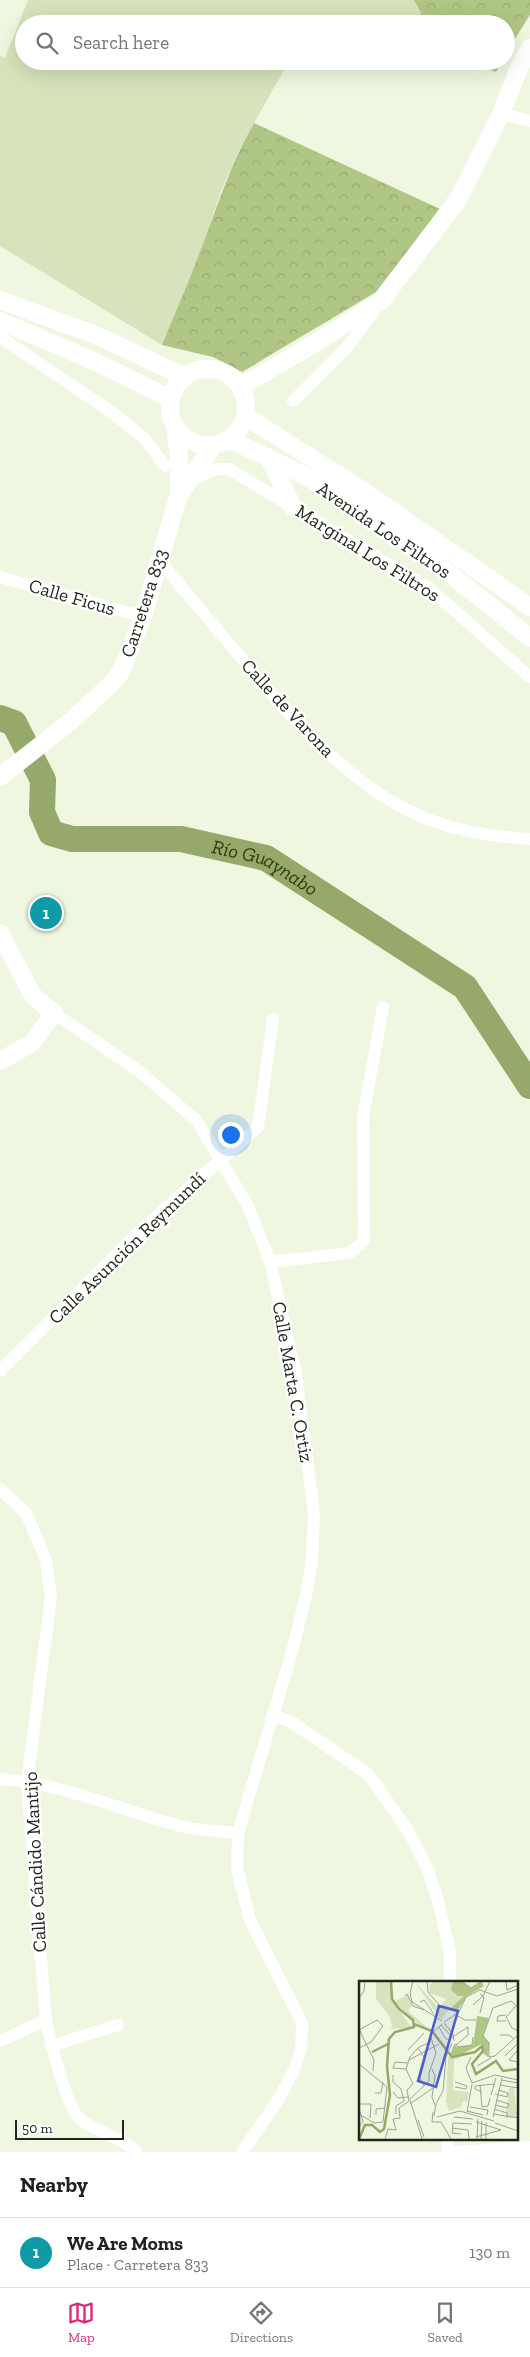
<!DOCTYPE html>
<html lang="en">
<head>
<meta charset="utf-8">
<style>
	:root { --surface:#fff; --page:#f6f6f6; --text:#202124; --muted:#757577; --line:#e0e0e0; --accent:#db2777 }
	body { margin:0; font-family:"Zilla Slab",serif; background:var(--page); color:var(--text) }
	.scale { position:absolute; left:15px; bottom:12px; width:109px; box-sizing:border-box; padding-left:5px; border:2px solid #23261e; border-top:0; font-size:14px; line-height:18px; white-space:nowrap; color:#23261e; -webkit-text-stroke:4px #fff; paint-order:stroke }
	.you { position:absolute; left:230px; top:1134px; width:18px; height:18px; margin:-12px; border:4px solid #fff; border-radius:50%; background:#1a73e8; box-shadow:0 0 0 8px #1a73e833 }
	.badge { display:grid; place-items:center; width:32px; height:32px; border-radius:50%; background:var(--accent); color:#fff; font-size:16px; font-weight:700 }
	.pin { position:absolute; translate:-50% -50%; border:2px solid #fff; box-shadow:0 1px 5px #0006 }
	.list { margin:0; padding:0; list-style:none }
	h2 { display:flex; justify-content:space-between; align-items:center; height:65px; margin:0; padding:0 20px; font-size:21px }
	h2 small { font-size:16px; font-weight:400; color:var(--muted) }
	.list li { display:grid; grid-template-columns:32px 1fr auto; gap:15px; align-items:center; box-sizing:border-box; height:70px; padding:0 20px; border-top:1px solid var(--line) }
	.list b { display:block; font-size:19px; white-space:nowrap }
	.list p { margin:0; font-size:16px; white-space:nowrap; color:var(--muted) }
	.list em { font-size:16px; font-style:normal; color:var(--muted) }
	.icon { flex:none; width:28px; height:28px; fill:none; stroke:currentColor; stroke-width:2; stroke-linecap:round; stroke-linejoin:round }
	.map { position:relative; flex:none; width:530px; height:2152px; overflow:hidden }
	.search { position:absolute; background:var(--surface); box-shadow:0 5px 20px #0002; left:15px; right:15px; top:15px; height:55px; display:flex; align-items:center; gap:12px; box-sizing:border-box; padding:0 18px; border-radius:28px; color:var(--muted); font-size:19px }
	.sheet { height:135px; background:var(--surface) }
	nav { display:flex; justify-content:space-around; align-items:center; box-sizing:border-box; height:70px; border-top:1px solid var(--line); background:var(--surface); font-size:14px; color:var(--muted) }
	nav a { display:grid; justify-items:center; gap:2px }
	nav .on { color:var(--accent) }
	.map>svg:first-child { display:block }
	.grass { fill:#d6e3bc }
	.forest { fill:url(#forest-crowns) }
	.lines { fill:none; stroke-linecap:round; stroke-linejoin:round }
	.river { stroke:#95a96a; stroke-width:26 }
	.street { stroke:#fff; stroke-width:12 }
	.secondary { stroke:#fff; stroke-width:18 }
	.labels { text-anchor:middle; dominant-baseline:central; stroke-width:5; stroke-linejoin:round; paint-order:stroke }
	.street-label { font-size:19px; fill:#23261e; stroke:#fff }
	.water-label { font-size:20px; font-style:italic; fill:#2f3c0b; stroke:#fff }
	.inset-river { fill:none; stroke:#95a96a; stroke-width:2.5 }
	.inset-road { fill:none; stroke:#9da392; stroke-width:1 }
	.view { fill:#4d5bd0; fill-opacity:0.15; stroke:#4d5bd0; stroke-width:2.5 }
	.inset-edge { fill:none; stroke:#23261e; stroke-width:2.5 }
</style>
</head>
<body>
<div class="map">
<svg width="530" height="2152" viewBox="0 0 530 2152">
	<defs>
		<pattern id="forest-crowns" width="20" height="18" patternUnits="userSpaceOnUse" patternTransform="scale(1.25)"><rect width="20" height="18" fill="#b0c685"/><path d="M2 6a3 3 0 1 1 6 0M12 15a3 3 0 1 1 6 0" fill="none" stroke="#97aa72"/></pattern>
	</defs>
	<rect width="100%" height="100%" fill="#eff7e0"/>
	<path class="grass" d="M 28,0 L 414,0 L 421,13 L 421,24 L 24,24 L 24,61 L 289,61 L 240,148 L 221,191 L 199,256 L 162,345 L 0,246 L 0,55 L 5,58 Z"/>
	<path class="forest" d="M 414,0 L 530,0 L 530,15 L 506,53 L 506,24 L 421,24 L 421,13 Z
		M 465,61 L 502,61 L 496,72 Z
		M 254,123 L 440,209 L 376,292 L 242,372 L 213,357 L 162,345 C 174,315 187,286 198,257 C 216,211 229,166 254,123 Z"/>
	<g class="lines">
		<path class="river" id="s1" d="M 0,718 L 14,723 L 43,780 L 42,812 L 51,833 L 72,839 L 181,839 L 266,858 L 465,987 L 530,1086"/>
		<path class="street" d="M 501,114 L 530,121
			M 0,337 L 113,413 L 144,438 L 165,466
			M 293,401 L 349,345 L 376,308
			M 189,481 L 217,469 L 229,469 L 430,589 L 530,677
			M 159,560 C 187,593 214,626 242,659 C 293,720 354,791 430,820 C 462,832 496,837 530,839
			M 0,577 L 143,617
			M 54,1013 L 139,1071 L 197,1121 L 248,1206 L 270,1262 L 296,1374 L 314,1514 L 312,1559 L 306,1595 L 293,1648 L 238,1833 L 237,1868 L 250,1920 L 302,2023 L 301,2049 L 294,2070 L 277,2102 L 242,2152
			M 270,1262 L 349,1253 L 364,1241 L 363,1117 L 383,1007
			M 0,1371 L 143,1228 L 258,1127 L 273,1019
			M 0,1489 L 26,1513 L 46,1560 L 51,1598 L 27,1781 L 46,2020 C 50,2040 66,2107 80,2119 C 97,2133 121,2136 137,2152
			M 273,1716 L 290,1721 L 369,1775 L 409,1832 L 428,1870 L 438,1901 L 450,1952 L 450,1982
			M 0,1779 C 64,1783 123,1812 185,1827 C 202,1831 221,1831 238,1833
			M 0,2041 L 46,2020
			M 51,2046 L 118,2025
			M 447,2138 L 448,2152
			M 457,2152 L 530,2147"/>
		<path class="secondary" d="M 0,300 L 98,336 L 185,377
			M 0,321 L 98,363 L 171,399
			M170 407a38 38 0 1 1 76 0a38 38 0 1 1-76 0Z
			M 240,387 L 312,345 L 381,301 L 459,198 L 501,114 L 519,68 L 530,48
			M 245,416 L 365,492 L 530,607
			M 228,439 C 257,452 286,465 314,481 C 390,526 462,582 530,638
			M 269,458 L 293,507
			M 179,494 L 214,445
			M 0,777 L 71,721 L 111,684 L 121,672 L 143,617 L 179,494 L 179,456 L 175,427
			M 0,933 L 33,996 L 54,1013 L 32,1043 L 0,1061"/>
	</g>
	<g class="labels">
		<g class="street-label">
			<text transform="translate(384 530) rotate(34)">Avenida Los Filtros</text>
			<text transform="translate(368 553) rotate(32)">Marginal Los Filtros</text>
			<text transform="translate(72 597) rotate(16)">Calle Ficus</text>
			<text transform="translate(144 603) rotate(-72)">Carretera 833</text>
			<text transform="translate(288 708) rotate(47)">Calle de Varona</text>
			<text transform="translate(127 1248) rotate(-44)">Calle Asunción Reymundí</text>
			<text transform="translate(293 1382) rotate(80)">Calle Marta C. Ortiz</text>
			<text transform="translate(35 1862) rotate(-93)">Calle Cándido Mantijo</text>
		</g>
		<g class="water-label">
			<text stroke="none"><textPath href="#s1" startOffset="354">Río Guaynabo</textPath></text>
		</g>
	</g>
	<g transform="translate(359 1981)">
		<rect width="159" height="159" fill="#eff7e0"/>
		<path d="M 17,0 L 31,0 L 32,18 L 53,47 L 30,48 L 33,46 L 31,36 L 17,18 ZM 55,0 L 80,27 L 87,18 L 71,12 L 70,5 L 75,0 L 94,0 L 92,9 L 101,15 L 106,14 L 95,30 L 90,29 L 82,39 ZM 48,14 L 53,25 L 49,30 L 68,46 L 59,43 L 38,24 L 37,20 ZM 89,75 L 102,76 L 95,79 L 94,109 L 110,111 L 108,121 L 104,120 L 102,126 L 90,130 L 87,120 Z" fill="#d6e3bc"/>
		<path d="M 94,0 L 103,0 L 112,6 L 122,0 L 125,5 L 108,15 L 97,32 L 93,26 L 105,15 L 99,15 L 92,9 ZM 118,35 L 130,37 L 124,54 L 130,62 L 129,76 L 124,72 L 123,63 L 101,74 L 91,74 L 95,63 L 98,66 L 114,64 Z" fill="#b0c685"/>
		<path d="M 150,107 L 155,107 L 158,136 L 149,136 L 147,131 Z" fill="#d6e3bc"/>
		<path class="inset-river" d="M 55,43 L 73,50 L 93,76 L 116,71 L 123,65 L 124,70 L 113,83 L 117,93 L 137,80 L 144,90 L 159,88M 13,71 L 29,63M 0,158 L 6,144 L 13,144 L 21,151 L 25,148 L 31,114 L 28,85 L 30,58 L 36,51 L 55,46 L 54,39 L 40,28 L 33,18 L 32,0"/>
		<path class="inset-road" d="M 54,0 L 51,12 L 53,21 L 83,40M 68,0 L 69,11 L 81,25M 147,0 L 148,9 L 159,4M 121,13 L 125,16 L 121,32M 46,15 L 48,13 L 54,25 L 65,29M 0,17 L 5,10 L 6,0M 61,21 L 65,19 L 75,33M 114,24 L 124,15 L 131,0M 157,25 L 147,36 L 153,47 L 159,50M 159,26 L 152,20 L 134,27 L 124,55 L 130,62 L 130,76 L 136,75 L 159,54M 97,34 L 106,39 L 117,39M 147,34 L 139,35 L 138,40 L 147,40M 85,41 L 100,31 L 107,16 L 121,9 L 138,15 L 159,8M 85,42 L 94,53 L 95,60M 82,44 L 94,57M 80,46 L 86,57 L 92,60M 0,48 L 15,79 L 14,90M 141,54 L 150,54 L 155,58M 95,55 L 109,46 L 109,54 L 97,64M 96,63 L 100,66 L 113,64 L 114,56M 0,67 L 12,61 L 24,45 L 18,39 L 0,49M 59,67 L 66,78 L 61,97 L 65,105M 49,69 L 65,52M 159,69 L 150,79 L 159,81M 146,75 L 159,62M 112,76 L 107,87 L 113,102M 50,79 L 80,63M 0,83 L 28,106 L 24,141 L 15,142 L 2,134M 118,85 L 132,77M 47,88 L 34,87 L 36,81 L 49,82M 73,88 L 76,95 L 73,116 L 76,124M 70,92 L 77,72 L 71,54 L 83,43M 34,94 L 34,101 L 42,108 L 45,120M 142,99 L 159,102M 113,102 L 136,94 L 159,99M 121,104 L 123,126 L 129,125 L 131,117M 141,104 L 159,107M 96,106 L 107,108 L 108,105 L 96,101M 34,111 L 39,117 L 49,116M 123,111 L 116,108 L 116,105 L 135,103M 16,112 L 22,112 L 24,101M 136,113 L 148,116 L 149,112 L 139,109M 132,114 L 137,97M 51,118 L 70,100 L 70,92M 51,119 L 63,158M 0,123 L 12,123 L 11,137M 51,123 L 74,107M 136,124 L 148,127 L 150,123 L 137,119M 111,126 L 129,129 L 128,134M 0,128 L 4,140 L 0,146M 135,128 L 148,132 L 148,137M 108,130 L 124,134M 74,131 L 73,141 L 82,141 L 92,158M 108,131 L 113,103M 37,133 L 37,125 L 45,120M 134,133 L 159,137M 17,134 L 17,128 L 26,127M 75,135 L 77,123 L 84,110 L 87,76 L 93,62M 78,136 L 101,130 L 135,140M 95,136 L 114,138M 134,136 L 143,97M 59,139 L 65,156M 117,141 L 142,149M 136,142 L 159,150M 93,147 L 109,149 L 110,158M 102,153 L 93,152 L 94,142 L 113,143M 117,156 L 142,149M 26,158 L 29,148 L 37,149 L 34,138 L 41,137 L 40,127 L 50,120 L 48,109 L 54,103 L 47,88 L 51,76 L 60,66 L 72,61M 118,158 L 119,138M 122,158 L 123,140M 127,158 L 127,141"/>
		<path class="view" d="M 80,25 L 99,30 L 77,106 L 59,100 Z"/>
		<rect width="159" height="159" class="inset-edge"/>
	</g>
</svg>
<div class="scale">50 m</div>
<div class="you"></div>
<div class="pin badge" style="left:46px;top:913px;background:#0f9aa8">1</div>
<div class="search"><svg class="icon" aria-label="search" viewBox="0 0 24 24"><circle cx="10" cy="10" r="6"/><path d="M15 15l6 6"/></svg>Search here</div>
</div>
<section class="sheet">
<h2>Nearby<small></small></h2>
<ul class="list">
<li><span class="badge" style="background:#0f9aa8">1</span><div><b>We Are Moms</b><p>Place · Carretera 833</p></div><em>130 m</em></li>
</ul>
</section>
<nav>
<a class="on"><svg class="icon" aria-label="map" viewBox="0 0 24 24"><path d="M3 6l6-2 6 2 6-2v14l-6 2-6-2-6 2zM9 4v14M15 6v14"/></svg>Map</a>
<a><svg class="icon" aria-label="directions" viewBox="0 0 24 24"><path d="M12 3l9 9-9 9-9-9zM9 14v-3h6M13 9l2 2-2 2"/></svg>Directions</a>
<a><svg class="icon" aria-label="saved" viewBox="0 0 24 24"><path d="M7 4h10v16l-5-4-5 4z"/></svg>Saved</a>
</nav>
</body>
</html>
